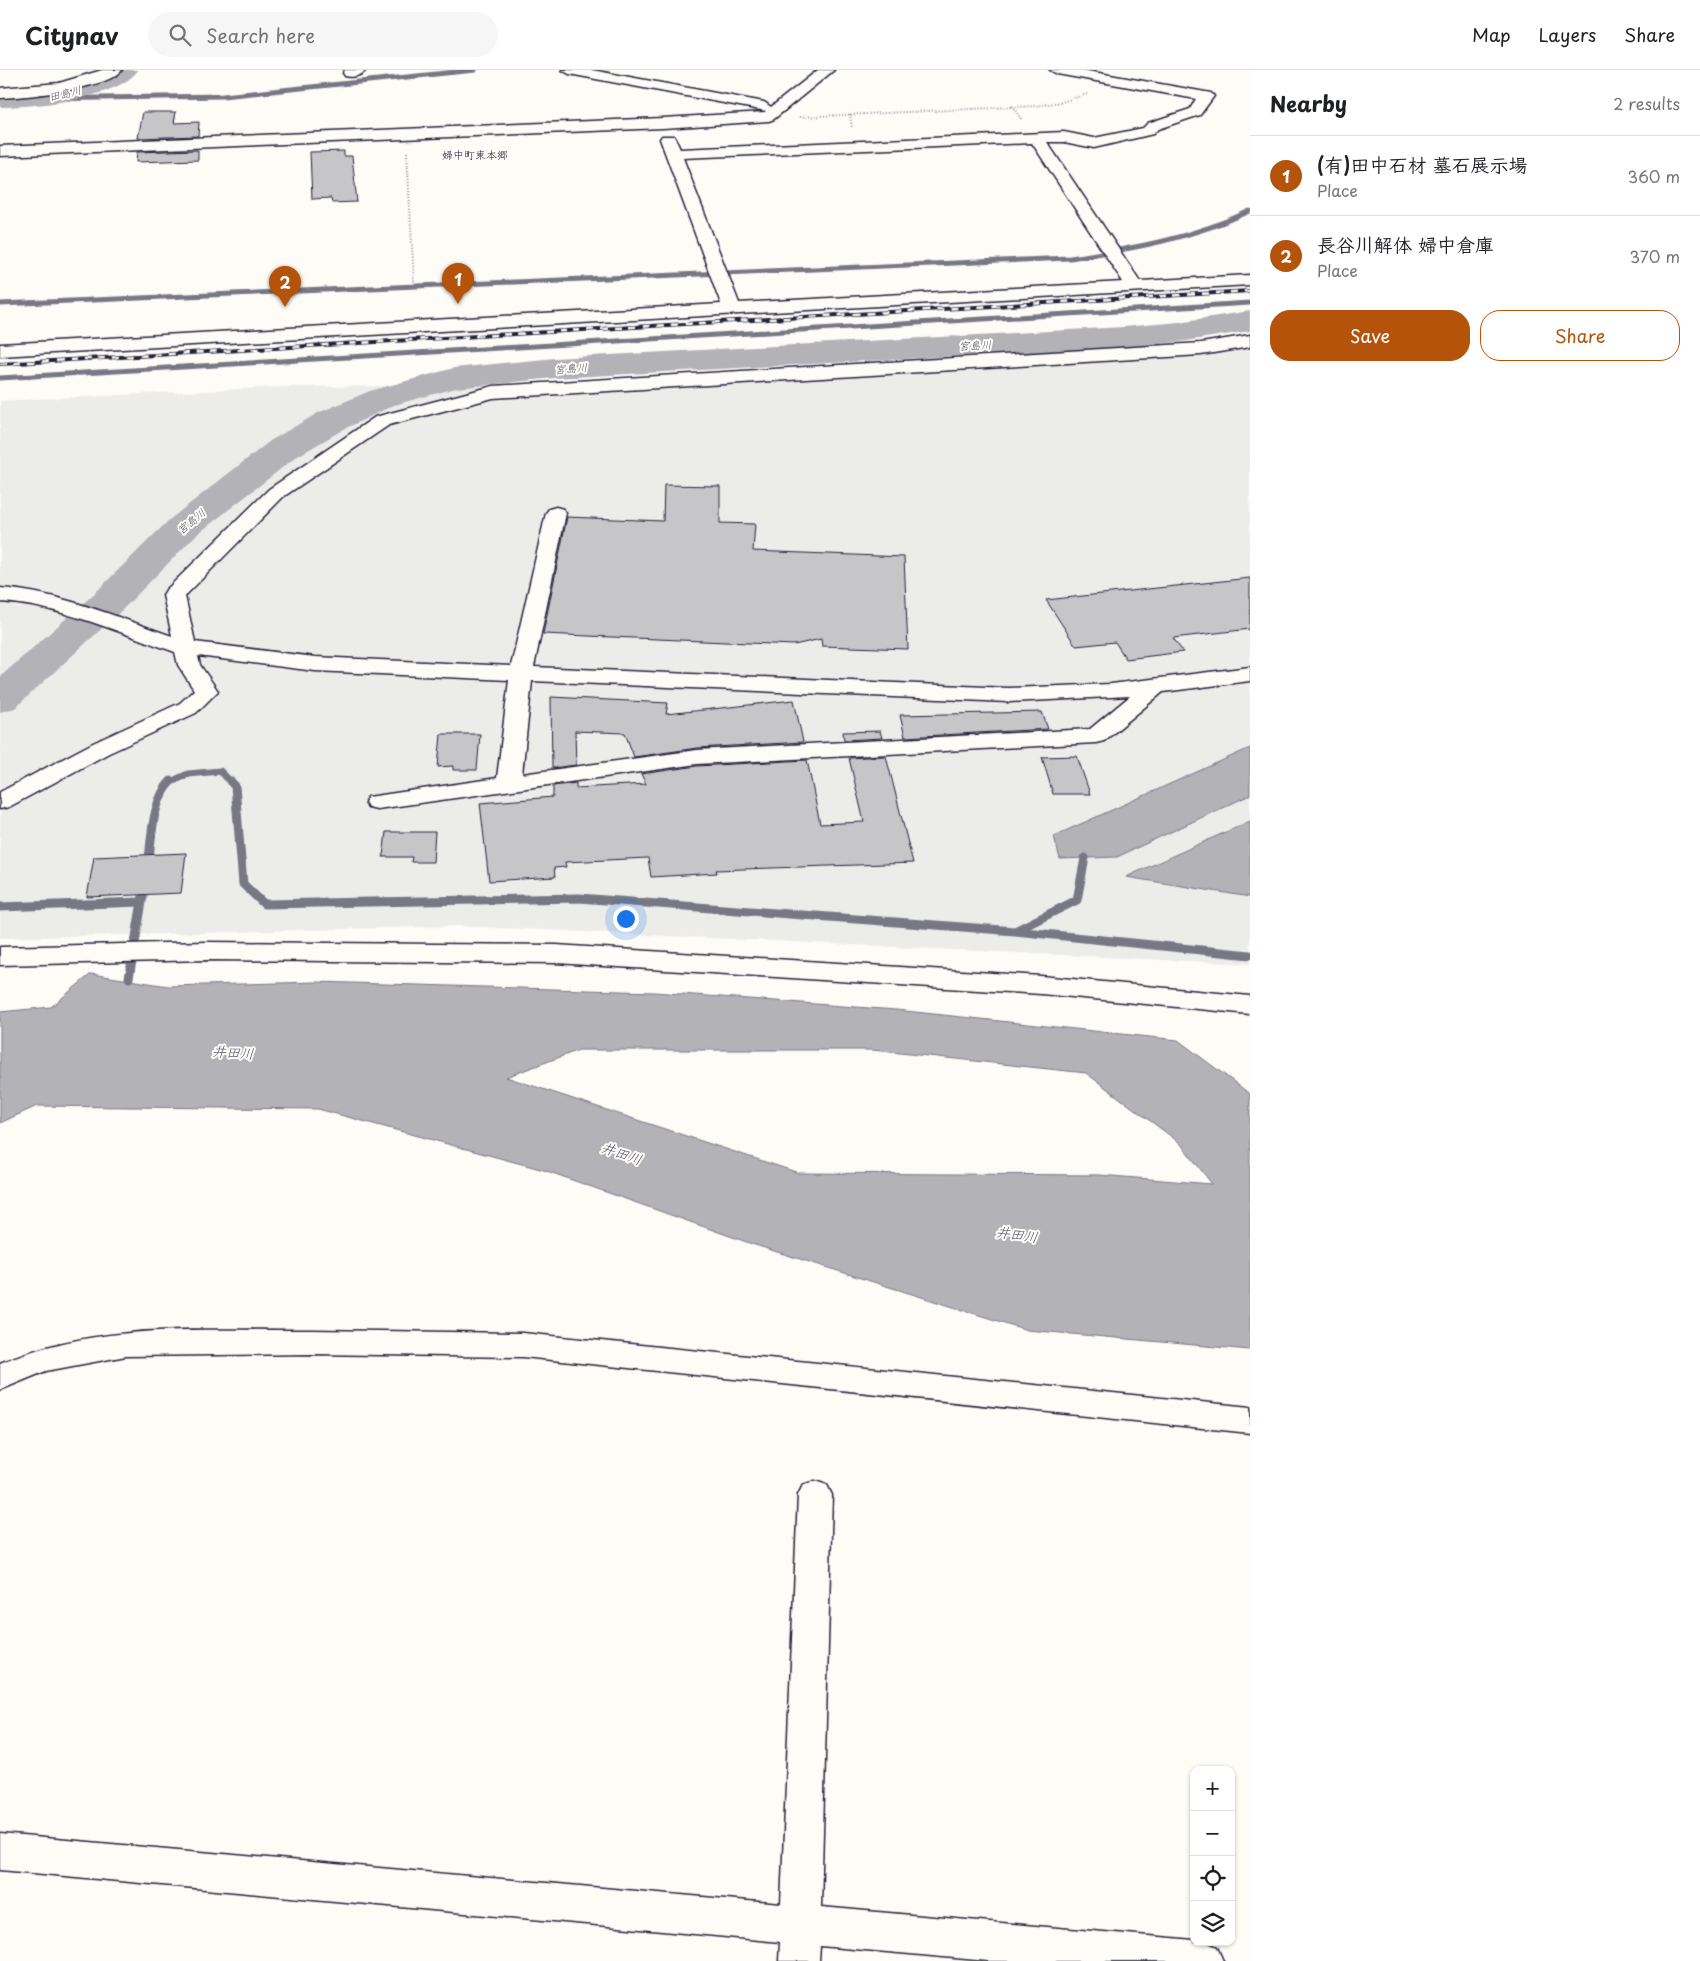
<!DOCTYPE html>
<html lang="en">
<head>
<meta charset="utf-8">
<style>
	:root { --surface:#fff; --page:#f6f6f6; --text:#202124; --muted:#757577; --line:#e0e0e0; --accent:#b45309 }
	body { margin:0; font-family:"Playpen Sans","Klee One",sans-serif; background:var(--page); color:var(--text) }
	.controls { position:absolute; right:15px; bottom:15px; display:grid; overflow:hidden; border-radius:10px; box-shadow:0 1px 4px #0004 }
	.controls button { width:45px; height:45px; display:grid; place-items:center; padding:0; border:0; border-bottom:1px solid var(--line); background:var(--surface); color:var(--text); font:25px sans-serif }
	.you { position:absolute; left:625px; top:848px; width:18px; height:18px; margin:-12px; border:4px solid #fff; border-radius:50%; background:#1a73e8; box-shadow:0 0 0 8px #1a73e833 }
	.badge { display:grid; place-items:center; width:32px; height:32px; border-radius:50%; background:var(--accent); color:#fff; font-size:16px; font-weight:700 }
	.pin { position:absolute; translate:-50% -41px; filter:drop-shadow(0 1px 2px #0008) }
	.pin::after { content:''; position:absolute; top:26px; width:18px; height:15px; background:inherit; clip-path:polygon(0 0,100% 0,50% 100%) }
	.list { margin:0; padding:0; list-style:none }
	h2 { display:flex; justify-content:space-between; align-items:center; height:65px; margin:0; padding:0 20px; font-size:21px }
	h2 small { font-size:16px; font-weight:400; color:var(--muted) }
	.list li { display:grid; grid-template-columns:32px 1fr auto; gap:15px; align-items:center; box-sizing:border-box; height:80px; padding:0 20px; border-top:1px solid var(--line) }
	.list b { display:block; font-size:19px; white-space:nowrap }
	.list p { margin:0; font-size:16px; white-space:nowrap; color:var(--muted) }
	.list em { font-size:16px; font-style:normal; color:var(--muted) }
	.actions { display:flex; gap:10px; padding:15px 20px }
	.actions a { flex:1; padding:11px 0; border:1px solid var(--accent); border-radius:20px; text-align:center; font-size:18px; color:var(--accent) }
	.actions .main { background:var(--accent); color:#fff }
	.icon { flex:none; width:28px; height:28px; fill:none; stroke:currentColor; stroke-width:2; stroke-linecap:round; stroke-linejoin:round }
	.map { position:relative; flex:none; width:1250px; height:1891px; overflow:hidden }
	header { display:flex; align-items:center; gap:30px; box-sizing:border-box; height:70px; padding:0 25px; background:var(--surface); border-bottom:1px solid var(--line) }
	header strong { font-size:24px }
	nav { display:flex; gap:28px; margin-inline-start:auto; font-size:18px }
	.search { width:350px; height:45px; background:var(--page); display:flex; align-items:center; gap:12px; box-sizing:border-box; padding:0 18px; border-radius:28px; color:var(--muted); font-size:19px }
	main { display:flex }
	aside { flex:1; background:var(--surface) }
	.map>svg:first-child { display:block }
	.built { fill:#ecece9 }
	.water { fill:#b2b2b7; stroke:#787885; fill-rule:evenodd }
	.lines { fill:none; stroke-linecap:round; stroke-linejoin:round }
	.stream-far2 { stroke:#787885; stroke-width:5 }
	.stream-far1 { stroke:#787885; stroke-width:7 }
	.stream { stroke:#787885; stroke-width:9 }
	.river { fill:#b2b2b7; fill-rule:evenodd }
	.building { fill:#c6c6c8; stroke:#22223b }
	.minor-casing { stroke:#22223b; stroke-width:3 }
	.path { stroke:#22223b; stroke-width:2; stroke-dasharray:0.5 2.5; stroke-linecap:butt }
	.minor { fill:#fdfcf7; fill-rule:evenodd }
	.rail-casing { stroke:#22223b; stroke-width:4 }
	.rail { stroke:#fdfcf7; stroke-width:2.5; stroke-dasharray:7; stroke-linecap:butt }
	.labels { text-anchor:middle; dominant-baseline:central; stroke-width:4; stroke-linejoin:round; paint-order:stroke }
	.far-water-label { font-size:11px; font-style:italic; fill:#545466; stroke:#fdfcf7 }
	.far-neighbourhood-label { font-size:11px; fill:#22223b; stroke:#fdfcf7 }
	.water-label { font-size:14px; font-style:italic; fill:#545466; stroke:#fdfcf7 }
</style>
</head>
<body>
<header>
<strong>Citynav</strong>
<div class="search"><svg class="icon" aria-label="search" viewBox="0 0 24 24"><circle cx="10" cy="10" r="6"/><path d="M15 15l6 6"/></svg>Search here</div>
<nav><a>Map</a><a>Layers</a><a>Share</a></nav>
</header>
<main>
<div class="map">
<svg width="1250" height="1891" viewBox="0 0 1250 1891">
	<rect width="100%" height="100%" fill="#fdfcf7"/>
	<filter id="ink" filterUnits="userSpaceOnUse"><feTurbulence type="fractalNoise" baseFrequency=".02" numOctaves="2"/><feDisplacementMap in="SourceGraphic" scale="10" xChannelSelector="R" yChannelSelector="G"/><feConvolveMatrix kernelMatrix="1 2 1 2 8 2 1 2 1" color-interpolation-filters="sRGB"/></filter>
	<g filter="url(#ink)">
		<path class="built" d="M 1250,269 L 1250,894 L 458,856 L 0,868 L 0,331 L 284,317 L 561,315 L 1061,286 Z"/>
		<path class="water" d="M 1250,678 L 1250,725 L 1117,787 L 1060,789 L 1054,766 Z
			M 1250,751 L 1250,827 L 1126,807 Z
			M 91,904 L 168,916 L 316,912 L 654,922 L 896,940 L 1178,970 L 1250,1024 L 1250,1280 L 1027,1260 L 755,1175 L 544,1100 L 318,1039 L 37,1036 L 0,1053 L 0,942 L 51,937 ZM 579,980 L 872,980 L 1086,1003 L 1180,1073 L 1212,1114 L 1099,1105 L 799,1103 L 506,1007 Z"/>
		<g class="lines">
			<path class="stream-far2" d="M 38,29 L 223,26 L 475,0
				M 0,234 L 1070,188 C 1132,179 1193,168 1250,141
				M 0,308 L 1250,233"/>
			<path class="stream-far1" d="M 169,713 L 188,704 L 220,701 L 232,713"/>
			<path class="stream" d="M 230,711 L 235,716 L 243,814 L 264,834 L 579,828 L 1015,861 L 1250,885
				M 148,796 C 152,770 151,731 171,711
				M 0,837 L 142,832
				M 1015,861 L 1077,830 L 1085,788
				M 129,908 L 145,814"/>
			<path class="river" d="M 104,0 L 138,0 C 119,29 33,37 0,37 L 0,21 L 64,15 Z
				M 1250,241 L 1250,261 L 1179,272 L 1123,277 L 555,308 L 456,318 L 394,335 L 344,359 L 296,387 L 195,466 L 123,539 L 15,638 L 0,642 L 0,607 L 95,523 L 169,450 L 270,371 L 318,343 L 370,321 L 454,298 L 555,288 L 1123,257 L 1179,252 Z"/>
		</g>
		<path class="building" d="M 143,42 L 176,42 L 174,53 L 199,52 L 198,66 L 138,68 Z
			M 198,80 L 198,90 L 136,92 L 137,82 Z
			M 344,81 L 344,86 L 352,86 L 357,132 L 332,133 L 331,128 L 312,129 L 310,82 Z
			M 664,415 L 720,416 L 720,453 L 755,454 L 753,481 L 904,487 L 908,579 L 822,576 L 821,569 L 794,575 L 543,564 L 567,447 L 663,451 Z
			M 1250,508 L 1250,559 L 1173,568 L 1183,582 L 1126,589 L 1115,572 L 1076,576 L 1046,530 Z
			M 551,627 L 668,633 L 666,644 L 794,630 L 803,672 L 697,678 L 634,687 L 625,663 L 575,661 L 576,695 L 552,698 Z
			M 1042,642 L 1048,659 L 905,667 L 900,645 Z
			M 880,661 L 882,668 L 844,670 L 843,662 Z
			M 441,664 L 480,664 L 477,700 L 453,700 L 453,696 L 438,697 Z
			M 886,686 L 913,793 L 716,800 L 717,803 L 651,807 L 648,788 L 565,792 L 566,797 L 554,798 L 555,807 L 489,811 L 480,733 L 553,727 L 553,716 L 576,713 L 576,718 L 646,714 L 641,704 L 697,696 L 807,690 L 820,754 L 864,752 L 849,688 Z
			M 1077,686 L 1090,724 L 1053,724 L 1042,687 Z
			M 386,762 L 435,762 L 433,792 L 411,792 L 412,787 L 383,787 Z
			M 186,783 L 181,823 L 87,827 L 94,787 Z"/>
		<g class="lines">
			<defs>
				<path id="minor" d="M 102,0 L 122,0 C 109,19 24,27 0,28 L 0,18 L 59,13 Z
					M 345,0 L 366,0 C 362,6 352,8 345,6 L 343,3 Z
					M 562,0 L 592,0 L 764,32 L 771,37 L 818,0 L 834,0 L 774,49 L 769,51 L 663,58 L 0,86 L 0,76 L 663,48 L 765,42 L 766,41 L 569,4 Z
					M 1050,0 L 1082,0 L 1211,23 L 1214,26 L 1200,45 L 1158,59 L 1153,64 L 1094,78 L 1064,72 L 1047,72 L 1140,211 L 1250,205 L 1250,215 L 0,286 L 0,274 L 721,234 L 660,69 L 662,66 L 674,66 L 680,79 L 1064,62 L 1094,68 L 1143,58 L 1148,53 L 1190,39 L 1196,29 L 1057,4 ZM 1032,73 L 1123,212 L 739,233 L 683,88 Z
					M 1250,265 L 1250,277 L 1201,285 L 493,328 L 389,355 L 283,427 L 185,526 L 195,572 L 315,587 L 511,596 L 546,443 L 549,439 L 556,437 L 563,439 L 566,443 L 534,597 L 1008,618 L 1111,614 L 1250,597 L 1250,611 L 1163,622 L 1104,671 L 1096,673 L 697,694 L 377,739 L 368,737 L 365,732 L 368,727 L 497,708 L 509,610 L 315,601 L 198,586 L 200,595 L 218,621 L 196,643 L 109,683 L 9,737 L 0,739 L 0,722 L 93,673 L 180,633 L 194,620 L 178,595 L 175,582 C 120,563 58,535 0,532 L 0,518 C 59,522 116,547 172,566 L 163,525 L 166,520 L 269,419 L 375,347 L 493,316 L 1201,273 ZM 532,611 L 1008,632 L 1130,626 L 1090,659 L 697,680 L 522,704 Z
					M 206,872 L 556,875 L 1041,906 L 1250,926 L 1250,944 L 1041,924 L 556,893 L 206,890 L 0,895 L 0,877 Z
					M 313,1260 L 523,1263 L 1250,1337 L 1250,1363 L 523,1287 L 313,1284 L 126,1286 L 46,1301 L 0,1320 L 0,1293 C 98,1251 209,1261 313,1260 Z
					M 815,1411 L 827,1415 L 832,1425 L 821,1837 L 1194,1870 L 1194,1872 L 1205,1872 L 1217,1877 L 1223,1891 L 988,1891 L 820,1876 L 819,1891 L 779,1891 L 780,1872 L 0,1800 L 0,1764 L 781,1834 L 798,1425 L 803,1415 Z"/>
			</defs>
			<use href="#minor" class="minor-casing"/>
			<path class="path" d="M 1012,36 L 1022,50
				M 850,44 L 852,58
				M 800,47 L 1035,36 L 1062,32 L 1087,24
				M 407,82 L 414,212"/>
			<use href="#minor" class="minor"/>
			<defs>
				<path id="rail" d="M 0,294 L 1250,221"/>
			</defs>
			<use href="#rail" class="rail-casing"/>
			<use href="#rail" class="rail"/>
		</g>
	</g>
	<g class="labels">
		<g class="far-water-label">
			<text transform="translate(65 23) rotate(-14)">田島川</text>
			<text transform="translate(975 275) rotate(-3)">宮島川</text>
			<text transform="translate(571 298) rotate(-4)">宮島川</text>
			<text transform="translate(191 451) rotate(-40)">宮島川</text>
		</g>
		<g class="far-neighbourhood-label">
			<text x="475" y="84">婦中町東本郷</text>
		</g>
		<g class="water-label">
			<text transform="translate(233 982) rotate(4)">井田川</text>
			<text transform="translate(622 1083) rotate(19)">井田川</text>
			<text transform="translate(1017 1164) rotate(8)">井田川</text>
		</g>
	</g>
</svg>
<div class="controls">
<button>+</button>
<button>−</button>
<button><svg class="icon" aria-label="locate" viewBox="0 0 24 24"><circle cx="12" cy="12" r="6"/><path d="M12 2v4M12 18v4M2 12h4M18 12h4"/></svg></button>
<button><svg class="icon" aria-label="layers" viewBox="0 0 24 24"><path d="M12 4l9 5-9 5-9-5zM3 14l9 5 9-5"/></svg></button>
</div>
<div class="you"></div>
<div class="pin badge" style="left:458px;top:234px">1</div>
<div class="pin badge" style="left:285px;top:237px">2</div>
</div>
<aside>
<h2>Nearby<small>2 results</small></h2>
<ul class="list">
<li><span class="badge">1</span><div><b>(有)田中石材 墓石展示場</b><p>Place</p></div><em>360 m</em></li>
<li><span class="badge">2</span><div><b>長谷川解体 婦中倉庫</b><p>Place</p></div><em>370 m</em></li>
</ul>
<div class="actions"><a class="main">Save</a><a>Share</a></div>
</aside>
</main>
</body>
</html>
